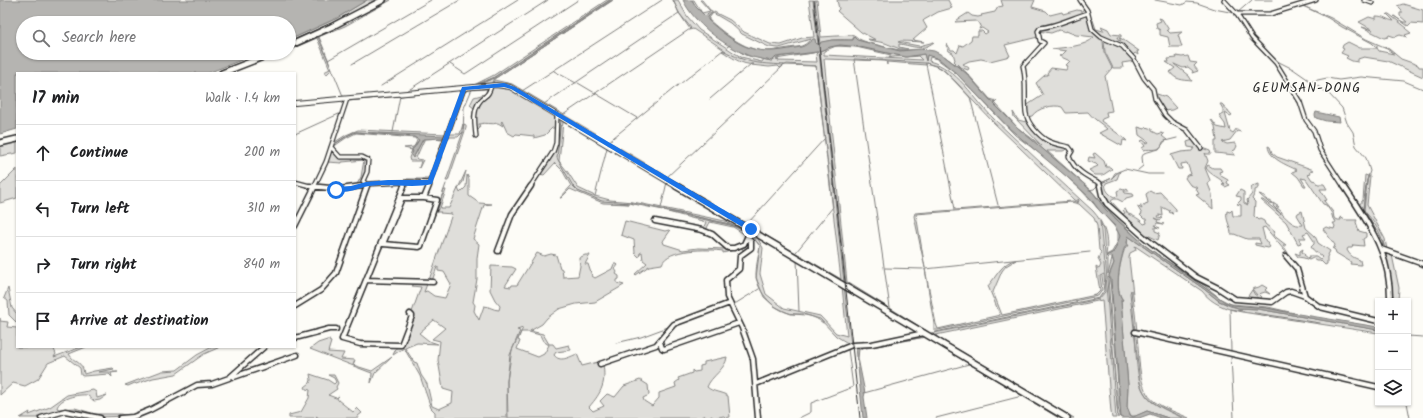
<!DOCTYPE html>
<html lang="en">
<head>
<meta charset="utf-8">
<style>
	:root { --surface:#fff; --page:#f2f2f2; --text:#202124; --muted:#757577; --line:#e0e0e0 }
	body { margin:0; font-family:Kalam,sans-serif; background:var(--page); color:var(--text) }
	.controls { position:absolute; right:12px; bottom:12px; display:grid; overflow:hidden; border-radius:0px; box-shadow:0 1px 3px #0004 }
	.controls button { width:36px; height:36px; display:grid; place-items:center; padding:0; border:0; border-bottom:1px solid var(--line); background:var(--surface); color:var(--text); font:20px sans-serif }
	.stop { position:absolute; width:12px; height:12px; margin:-9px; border:3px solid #1a73e8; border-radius:50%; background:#fff }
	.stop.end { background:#1a73e8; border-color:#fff; box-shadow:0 1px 4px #0008 }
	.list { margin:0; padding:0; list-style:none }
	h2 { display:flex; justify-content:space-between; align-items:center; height:52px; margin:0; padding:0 16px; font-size:17px }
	h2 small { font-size:13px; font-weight:400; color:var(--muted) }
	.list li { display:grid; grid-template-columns:26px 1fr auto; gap:12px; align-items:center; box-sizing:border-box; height:56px; padding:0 16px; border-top:1px solid var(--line) }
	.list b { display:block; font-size:15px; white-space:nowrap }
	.list em { font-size:13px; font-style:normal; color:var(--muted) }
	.icon { flex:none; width:22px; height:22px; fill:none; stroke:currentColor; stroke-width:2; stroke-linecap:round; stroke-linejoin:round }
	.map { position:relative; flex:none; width:1423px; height:418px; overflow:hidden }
	.search { position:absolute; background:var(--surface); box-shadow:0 1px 3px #0004; left:16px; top:16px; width:280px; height:44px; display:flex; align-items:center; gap:10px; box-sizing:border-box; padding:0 14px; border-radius:22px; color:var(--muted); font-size:15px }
	.panel { position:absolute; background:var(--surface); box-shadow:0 1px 3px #0004; left:16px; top:72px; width:280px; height:276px; border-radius:0px }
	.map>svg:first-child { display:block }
	.green { fill:#dfdeda; stroke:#858482; fill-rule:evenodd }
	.water { fill:#b5b4b1; stroke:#7e7d7b }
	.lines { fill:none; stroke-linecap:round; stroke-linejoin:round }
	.stream { stroke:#7e7d7b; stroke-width:1 }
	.minor-far1-casing { stroke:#2b2b2b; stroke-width:5.5 }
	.minor-casing { stroke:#2b2b2b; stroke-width:7 }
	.major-far1-casing { stroke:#2b2b2b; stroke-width:6 }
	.major-casing { stroke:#2b2b2b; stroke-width:8 }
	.highway-casing { stroke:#2b2b2b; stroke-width:8 }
	.minor-far1 { stroke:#fdfcf7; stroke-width:3 }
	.minor { stroke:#fdfcf7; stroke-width:4 }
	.major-far1 { stroke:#fdfcf7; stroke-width:4 }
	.major { stroke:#fdfcf7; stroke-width:5 }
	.highway { stroke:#fdfcf7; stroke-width:5 }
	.rail { stroke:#2b2b2b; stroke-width:1 }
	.route { fill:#1a73e8 }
	.labels { text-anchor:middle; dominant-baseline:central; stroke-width:3.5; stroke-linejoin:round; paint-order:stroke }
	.quarter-label { font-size:13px; letter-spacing:1px; fill:#2b2b2b; stroke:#fdfcf7 }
</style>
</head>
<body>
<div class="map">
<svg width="1423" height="418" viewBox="0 0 1423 418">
	<rect width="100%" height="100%" fill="#fdfcf7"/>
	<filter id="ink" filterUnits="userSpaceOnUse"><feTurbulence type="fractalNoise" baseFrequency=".025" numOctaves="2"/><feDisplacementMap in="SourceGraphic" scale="8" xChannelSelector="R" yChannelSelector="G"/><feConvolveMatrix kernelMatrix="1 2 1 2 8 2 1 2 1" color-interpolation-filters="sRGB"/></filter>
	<g filter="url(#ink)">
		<path class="green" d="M 367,0 L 375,0 L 343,18 L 289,42 L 289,40 L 337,18 Z
			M 388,0 L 391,0 L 345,26 L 318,37 L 332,69 L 327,74 L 324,72 L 330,69 L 317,38 L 289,50 L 354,19 Z
			M 607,0 L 610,0 L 493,78 L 477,85 L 497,77 L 613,0 L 497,77 L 493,80 L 491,85 L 472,86 L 494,75 Z
			M 673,0 L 678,0 L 687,16 L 699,30 L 741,57 L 762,62 L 764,59 L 745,55 L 730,45 L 746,55 L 771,61 C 782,52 806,57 819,51 L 844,283 L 705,200 L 841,279 L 816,66 L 787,64 L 780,68 L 778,66 L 769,67 L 751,65 L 753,64 C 743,66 730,56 722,51 L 726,51 L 693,29 L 689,30 L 691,28 L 679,13 ZM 818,52 L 816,54 L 817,62 L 778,61 L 779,60 L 776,59 Z
			M 692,0 L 694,0 L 702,13 L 710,11 L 700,0 L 702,0 L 710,10 L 730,20 L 744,32 L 770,44 L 781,45 L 802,38 L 814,37 L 809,0 L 813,0 L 818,44 C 811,41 808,46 801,48 C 759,57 743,50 711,23 L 707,18 L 712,13 L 707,14 L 706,17 L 696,7 ZM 713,13 L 730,23 L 742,34 L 769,47 L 779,48 L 811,39 C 802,48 801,46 789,48 C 781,49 773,51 765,51 C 744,50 724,33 709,20 L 709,18 Z
			M 815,0 L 817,0 L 821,37 L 852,35 C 863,43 886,48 899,50 C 909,51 918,49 928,50 L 898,50 L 857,40 L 853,38 L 853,40 C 842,40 830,38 820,44 Z
			M 837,0 L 948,0 L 952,8 L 938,12 L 924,20 L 923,21 L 927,28 L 913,40 L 924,42 L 901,41 L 898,42 L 919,46 L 934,42 C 921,52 914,46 899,44 L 899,47 L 908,49 L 900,49 L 885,43 L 869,40 L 868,39 L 876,40 L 861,32 L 837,11 L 839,9 Z
			M 1001,0 L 1035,0 L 1032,7 L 1046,11 L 1050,15 L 1062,12 L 1063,14 L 1077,10 L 1082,11 L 1085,7 L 1089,18 L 1093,20 L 1096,29 L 1103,31 L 1104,31 L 1101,26 L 1108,29 L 1111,34 L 1121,35 L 1121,37 L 1117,37 L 1118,40 L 1121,41 L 1119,38 L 1122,39 L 1139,51 L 1137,51 L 1138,55 L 1135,53 L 1133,55 L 1136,60 L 1135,61 L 1122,63 L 1123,68 L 1113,68 L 1105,52 L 1104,41 L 1101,37 L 1103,41 L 1104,52 L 1112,68 L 1105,76 L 1112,111 L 1106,112 L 1107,117 L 1102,119 L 1101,121 L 1125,139 L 1127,141 L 1123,140 L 1122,146 L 1099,133 L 1107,129 C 1101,123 1093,119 1088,112 L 1066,113 L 1062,107 C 1054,104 1037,108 1032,116 L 1027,117 L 1026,106 L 1043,95 L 1036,83 L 1045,75 L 1048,75 L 1047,73 L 1051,68 L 1066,70 L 1068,66 L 1066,65 L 1070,61 L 1059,56 L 1063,54 L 1066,51 L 1052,49 C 1065,47 1086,47 1094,37 L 1076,35 L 1066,31 L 1066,32 L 1059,30 L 1051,33 L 1038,31 L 1038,37 L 1005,45 L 1010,56 L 990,61 L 981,59 L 969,61 L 963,64 L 969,68 L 968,70 L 960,67 L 954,61 L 955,60 L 953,53 L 949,51 L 946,45 L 947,44 L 951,50 L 954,50 L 957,53 L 960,45 L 963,46 L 971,40 L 972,36 L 978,36 L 978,31 L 982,31 L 985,34 L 988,32 L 982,28 L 979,29 L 981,25 L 976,21 L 955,22 L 957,20 L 968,13 L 972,16 L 978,17 L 982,16 L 981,15 L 995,12 L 998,7 L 1003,6 Z
			M 1403,4 L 1423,10 L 1423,24 L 1411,23 L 1408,26 L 1394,16 L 1403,22 L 1407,22 L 1400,16 L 1400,13 L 1402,13 L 1402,11 L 1397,6 Z
			M 1303,6 L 1331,18 L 1366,39 L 1389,49 L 1401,59 L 1418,65 L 1419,67 L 1423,67 L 1423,77 L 1388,61 L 1364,57 L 1358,59 L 1358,62 L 1352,61 L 1346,58 L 1348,56 L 1341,53 L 1344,49 L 1342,48 L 1343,45 L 1348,42 L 1360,48 L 1377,48 L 1379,51 L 1394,54 L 1387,49 L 1377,45 L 1377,48 L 1372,43 L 1342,27 L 1328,18 Z
			M 1387,14 L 1389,14 L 1407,28 L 1406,29 L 1411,33 L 1405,35 L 1407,37 L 1400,35 L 1395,37 L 1389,35 L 1388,37 L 1384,38 L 1362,27 L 1373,30 L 1359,22 L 1369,17 L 1376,19 L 1376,16 C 1385,16 1387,20 1394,21 Z
			M 1159,18 L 1162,19 L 1169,30 L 1167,30 L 1170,33 L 1182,32 L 1178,35 L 1182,47 L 1170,47 L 1168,37 L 1160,35 L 1160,30 L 1157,28 L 1156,23 L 1161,21 Z
			M 843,45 L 864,48 L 906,57 L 924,54 L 926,61 L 927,55 C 949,56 992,112 1010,128 C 1035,151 1064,171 1088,196 C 1092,200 1095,206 1099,210 C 1105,218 1119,224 1120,235 C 1121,245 1114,253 1106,256 L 1108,258 L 1108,274 L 1112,259 L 1110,256 L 1112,256 L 1114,263 L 1109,275 L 1113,303 L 1121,418 L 1118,408 L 1118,385 L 1110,279 L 1108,277 L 1118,418 L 1103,230 L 1100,221 L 1108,308 L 1116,418 L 1112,418 L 1111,412 L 1102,300 L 936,335 L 937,337 L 1074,418 L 1071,418 L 929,334 L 1099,299 L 1105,292 L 1104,274 L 1100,276 L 1102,290 L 1098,296 L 938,330 L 934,330 L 934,324 L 925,269 L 936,324 L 938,329 L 1000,315 L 988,286 C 996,277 1003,261 1016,260 L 1006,266 L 1002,271 L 993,292 L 1002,315 L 1096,295 L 1100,291 L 1096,267 L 1099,269 L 1101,265 L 1098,259 L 1101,252 L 1099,250 L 1097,226 L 1094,218 L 1079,204 L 1071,202 L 916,214 L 925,268 L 914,216 L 915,213 L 1073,201 L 1078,203 L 1079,200 L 1078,199 L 1078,202 L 1074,200 L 991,120 L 946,72 L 937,66 L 926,63 L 926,65 L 887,62 L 887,65 L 886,61 L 824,59 L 847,282 L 928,332 L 925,332 L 846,284 L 820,51 L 830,47 ZM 836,46 L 856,47 L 891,55 L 889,58 C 897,55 908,58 918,56 L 922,60 L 824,55 L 824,51 ZM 930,57 L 937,59 L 956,73 L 1015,135 L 1051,162 L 1082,191 L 1114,226 L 1118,232 L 1118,241 L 1112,252 L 1106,255 C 1109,238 1104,223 1093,211 C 1060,181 1027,150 994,119 C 974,99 957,68 929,61 Z
			M 944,56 L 966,72 L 990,99 L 997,101 L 995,103 L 1018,128 L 1042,146 L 1014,117 L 1013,112 L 1018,120 L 1026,122 L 1024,110 L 1024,106 L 1026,118 L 1039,137 L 1069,148 L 1063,151 L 1047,151 L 1091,190 L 1110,212 L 1148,248 L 1205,286 L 1221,299 L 1231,304 L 1268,307 L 1294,313 C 1285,312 1276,309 1266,308 C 1252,306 1238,308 1225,302 L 1144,245 L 1106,210 L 1094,194 L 1084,184 L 1018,128 L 998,108 L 966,73 Z
			M 1176,56 L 1182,57 L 1188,56 L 1190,62 L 1197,63 L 1194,66 L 1198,71 L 1192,73 L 1193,71 L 1188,67 L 1183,68 L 1174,64 L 1189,76 L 1192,81 C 1183,80 1175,80 1170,72 L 1175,68 L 1166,62 L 1169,62 L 1168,59 L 1177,58 Z
			M 494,80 L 512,84 L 704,198 L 511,86 L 506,84 L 493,84 Z
			M 498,86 L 508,88 L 555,116 L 556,128 L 552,128 L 545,135 L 534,138 L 534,136 L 516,134 L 514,136 L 507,132 L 502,121 L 501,122 L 503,126 L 498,123 C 492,125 485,122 479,124 L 480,128 L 478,130 L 476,130 C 475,108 478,104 491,87 Z
			M 487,87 L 488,92 L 479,100 L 473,120 L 472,117 L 474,108 L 470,105 L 474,97 L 485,94 L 487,89 L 468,90 L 465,92 L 450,134 L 460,134 L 463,124 L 463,129 L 464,124 L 466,125 L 466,128 L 448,181 L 446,181 L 463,132 L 458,137 L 448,137 L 464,92 L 466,89 Z
			M 460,90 L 348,101 L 462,90 L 445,137 L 372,133 L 416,137 L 419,140 L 412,149 L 412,153 L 415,155 L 423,139 L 445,138 L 428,181 L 386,182 L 405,181 L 407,179 L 428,179 L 443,139 L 427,138 L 424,140 L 416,158 L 417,159 L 423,160 L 419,168 L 421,161 L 410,161 L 409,158 L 412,150 L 404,148 L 414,147 L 417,141 L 415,138 L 356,133 L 346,138 L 333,147 L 332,146 L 334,141 L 335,142 L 346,135 L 358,130 L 445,134 L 461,92 Z
			M 1154,93 L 1166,97 L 1176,108 L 1172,110 L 1163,111 L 1155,99 Z
			M 1220,104 L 1222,104 L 1232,115 L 1230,116 L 1225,113 L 1230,131 L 1233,133 L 1237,128 L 1241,132 L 1237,131 L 1230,140 L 1222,142 L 1227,144 L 1235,143 L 1237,146 L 1235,150 L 1232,151 L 1235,155 L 1215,153 L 1215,141 L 1217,141 L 1215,126 L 1211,120 L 1212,120 L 1217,127 L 1226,129 L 1225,124 L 1219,116 L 1223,114 L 1223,109 Z
			M 562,119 L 745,227 L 747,229 L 747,231 L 729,224 L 629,202 L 620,203 L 629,204 L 603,203 L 570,189 L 561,198 L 560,198 L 571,186 L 562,170 L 555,163 L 544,175 L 540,174 C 553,153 557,146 558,120 ZM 563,122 L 589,135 L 735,223 L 633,202 L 610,200 L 595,196 L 578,188 L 567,171 L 559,161 Z
			M 1138,127 L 1145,129 L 1146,127 L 1152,129 L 1152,131 L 1158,134 L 1161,133 L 1164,134 L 1162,136 L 1167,140 L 1163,142 C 1160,153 1152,148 1143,150 L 1142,148 L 1145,146 L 1141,141 L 1143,140 L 1147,143 L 1149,142 L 1139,135 Z
			M 1193,140 L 1202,148 L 1210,151 L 1211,154 L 1206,154 L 1205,153 L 1208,161 L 1205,168 L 1210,180 L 1208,184 L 1212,194 L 1213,209 L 1196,195 L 1199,194 L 1196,189 L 1198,188 L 1190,185 L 1185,178 L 1187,175 L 1191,174 L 1187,163 L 1181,164 L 1182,169 L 1178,169 L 1171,155 L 1181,152 L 1192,151 L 1194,148 L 1188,147 L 1187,142 Z
			M 17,141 L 17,153 L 0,156 L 0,145 Z
			M 1268,146 L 1270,147 L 1272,153 L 1277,157 L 1314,170 L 1310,171 L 1311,173 L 1308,174 L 1312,180 L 1316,181 L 1318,184 L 1324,184 L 1327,189 L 1320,189 L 1327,200 L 1324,201 L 1333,212 L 1334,218 L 1338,220 L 1341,220 L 1340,217 L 1345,220 L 1357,220 L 1356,222 L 1359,231 L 1366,233 L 1366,237 L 1363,239 L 1364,246 L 1353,245 L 1352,248 L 1348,248 L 1347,250 C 1350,256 1354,258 1360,260 L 1361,265 L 1350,264 L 1351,262 L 1336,253 L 1335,250 L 1332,248 L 1334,248 L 1335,245 L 1323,229 L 1326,227 L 1334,229 L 1335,226 L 1333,223 L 1335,223 L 1336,221 L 1333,219 L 1331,212 L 1326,205 L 1323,204 L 1306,179 L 1301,178 L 1306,186 L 1304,186 L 1298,177 L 1292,172 L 1297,170 C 1287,165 1269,159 1268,146 Z
			M 332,150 L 338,157 L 362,158 L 367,160 L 367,168 L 362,184 L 356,186 L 361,177 L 364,160 L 342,162 L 342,163 L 327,162 Z
			M 1095,153 L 1104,161 L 1106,167 L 1110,167 L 1112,169 L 1103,175 L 1095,175 L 1089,170 L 1098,166 L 1096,164 L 1088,161 L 1089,157 L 1095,158 L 1093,154 Z
			M 1208,165 L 1213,168 L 1220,168 L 1222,171 L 1219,172 L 1221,176 L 1228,180 L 1227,183 L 1230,185 L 1225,187 L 1222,185 L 1225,184 C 1221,178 1210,175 1206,168 Z
			M 17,169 L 17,198 L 0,203 L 0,186 Z
			M 466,171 L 463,182 L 458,188 L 460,193 L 466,187 L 467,175 L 469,179 L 469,196 L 479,203 L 492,204 L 484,205 L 473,239 L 479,244 L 477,258 L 477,279 L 473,302 L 475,305 L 474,311 L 479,320 L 484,306 C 489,306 493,310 499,310 L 500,306 L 495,300 L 490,290 L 491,266 L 512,267 L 516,269 L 505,286 L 511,287 L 512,285 L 517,285 L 537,253 L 544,256 L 551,254 L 556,255 L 560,268 L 562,269 L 563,277 L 578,276 L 580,266 L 579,258 L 585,255 L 590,255 L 585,264 L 588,264 L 592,276 L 595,278 L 612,269 L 614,264 L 617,264 L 618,265 L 615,269 L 617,272 L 616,274 L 619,276 L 619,279 L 617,280 L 617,283 L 624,285 L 595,302 L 576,304 L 559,309 L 547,318 L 542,324 L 530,331 L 543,334 L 549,344 L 553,344 L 556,348 L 569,345 L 571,350 L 556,352 L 554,355 C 560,363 569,357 577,354 L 582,366 L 598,362 L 598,364 L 597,365 L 603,364 C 606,383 602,392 589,407 L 593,411 L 604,406 L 600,401 L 607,394 L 615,397 L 624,386 L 640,380 L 648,385 L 649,395 L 643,398 L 644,401 L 652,406 L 659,398 L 659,393 L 676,387 L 675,383 L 679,380 L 678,378 L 692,373 L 692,370 L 694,372 L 700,371 L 700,366 L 704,365 L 704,362 L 727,357 C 726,369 711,376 707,387 C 712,392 722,392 728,396 L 730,417 L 726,418 L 724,416 L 713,418 L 712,416 L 707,418 L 704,415 L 700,418 L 508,418 L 507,381 L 512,350 L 523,328 L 517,330 L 520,331 L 510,355 L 507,381 L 507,418 L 435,418 L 435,412 L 431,408 L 420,376 L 404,348 L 393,355 L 397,346 L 404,344 L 414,313 L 412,312 L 421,287 L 412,286 L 415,284 L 427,284 L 424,292 L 427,291 L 434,296 L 445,298 L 451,284 L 444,272 L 438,271 L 438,267 L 437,267 L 432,281 L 429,280 L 452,214 L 440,213 L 441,212 L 437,212 L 444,190 L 446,190 L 440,208 L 449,208 ZM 434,320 L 445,328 L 432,339 L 440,341 L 438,360 L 443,389 L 453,392 L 452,403 L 439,409 L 432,406 L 427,384 L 421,375 L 417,363 L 414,362 L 405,348 L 417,343 L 438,344 L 429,341 L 419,333 ZM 521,332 L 529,332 L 540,335 L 543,341 L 549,345 L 544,354 L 538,357 L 517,349 L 520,341 L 518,340 Z
			M 1120,171 L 1117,179 L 1106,183 C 1104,189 1109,194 1114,197 L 1118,196 L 1117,191 L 1121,189 L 1124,190 L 1127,188 L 1129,191 L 1124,191 L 1125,193 L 1133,194 L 1134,196 L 1126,198 L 1123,202 L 1117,199 L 1114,199 L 1111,201 L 1123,214 L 1125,213 L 1123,210 L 1125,209 L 1128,214 C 1133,215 1141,220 1144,224 L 1147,223 L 1146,219 L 1144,219 L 1140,215 L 1142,214 L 1137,206 L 1142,209 L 1140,205 L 1145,206 L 1145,204 L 1148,203 L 1146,194 L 1150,191 L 1153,193 L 1160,192 L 1176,209 L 1176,211 L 1172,212 L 1171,213 L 1173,214 L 1169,212 L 1170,211 L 1162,207 L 1163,216 L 1159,215 L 1158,217 L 1163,218 L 1160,220 L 1155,218 L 1158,220 L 1157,222 L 1164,224 L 1157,223 L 1155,226 L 1160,228 L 1155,227 L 1155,231 L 1160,233 L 1158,240 L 1147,235 L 1146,236 L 1130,224 L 1105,200 L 1101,183 L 1112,178 L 1116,174 Z
			M 1365,175 L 1368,176 L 1363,210 L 1364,211 L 1367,180 L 1369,176 L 1370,176 L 1367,205 L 1385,239 L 1387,250 L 1385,250 C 1383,237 1374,220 1365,212 L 1382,240 L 1384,250 L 1382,248 L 1374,230 L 1340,179 L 1359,205 L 1363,200 Z
			M 1259,184 L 1259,188 L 1255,190 L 1255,193 L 1252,199 L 1255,202 L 1254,216 L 1258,220 L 1260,219 L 1264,221 L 1265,224 L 1275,232 L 1273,235 L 1286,245 L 1283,245 L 1288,253 L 1284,250 L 1265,227 L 1262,228 L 1265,240 L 1270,247 L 1268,248 L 1255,245 L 1255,243 L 1261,244 L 1259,239 L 1247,239 L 1234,234 L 1231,234 C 1231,226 1225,220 1227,211 L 1230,212 L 1232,210 L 1233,216 L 1241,216 L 1241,205 L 1237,204 L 1241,200 L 1241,197 L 1236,196 L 1240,190 L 1244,192 L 1244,203 L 1248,205 L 1247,200 L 1252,194 L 1251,190 L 1252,186 Z
			M 1259,194 L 1265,196 L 1267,201 L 1270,201 L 1279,207 L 1276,207 L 1282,212 L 1282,214 C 1288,219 1293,227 1303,225 L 1297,215 L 1298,213 L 1302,211 L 1306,228 L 1315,236 L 1318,243 L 1330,251 L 1327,257 L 1327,264 L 1325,265 L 1320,260 L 1316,260 L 1313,258 L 1309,260 L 1304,258 L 1298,257 L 1295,253 L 1300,255 L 1300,251 L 1303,249 L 1302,252 L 1305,254 L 1304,255 L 1308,258 L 1309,256 L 1316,256 L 1320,259 L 1322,257 C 1318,253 1314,252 1311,247 L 1314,244 L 1314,241 L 1308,232 L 1303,234 L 1306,238 L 1299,238 L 1301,243 L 1298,244 L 1286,222 L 1261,200 L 1263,200 L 1281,214 L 1273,206 L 1274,204 L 1269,203 Z
			M 664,211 L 730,225 L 747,232 L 747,236 L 733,227 L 710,222 L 706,230 L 703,229 L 706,222 Z
			M 625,221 L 665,231 L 669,230 L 670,231 L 663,241 L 664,244 L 683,250 L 698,248 L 726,249 L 746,245 L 748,240 L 751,246 L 744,252 L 742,248 L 723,253 L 723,251 C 709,249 667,248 662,264 L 649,266 L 636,275 L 635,274 L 647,263 L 643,260 L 642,252 L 640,253 L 639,257 L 635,253 L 634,240 L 621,235 Z
			M 751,232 L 844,286 L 851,345 L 836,336 L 820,319 L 803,314 L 791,314 L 784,311 L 774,306 L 764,297 L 756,278 L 760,246 L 750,233 ZM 757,237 L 842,286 L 847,336 L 836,333 L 820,316 L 784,308 L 766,294 L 760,274 L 763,248 Z
			M 1128,236 L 1204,289 L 1219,301 L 1230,306 L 1238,308 L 1258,309 L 1378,330 L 1378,333 L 1242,312 C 1226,309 1212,304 1202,291 L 1135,246 L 1136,250 L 1130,253 L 1129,258 L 1137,331 L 1135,332 L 1131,290 L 1130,293 L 1140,383 C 1145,403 1166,410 1183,418 L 1168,418 L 1147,411 L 1136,416 L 1131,416 L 1127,407 L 1128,385 L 1121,300 L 1123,300 C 1114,289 1120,263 1124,251 C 1124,249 1126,247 1127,245 C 1128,243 1127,239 1128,236 Z
			M 1385,251 L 1392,255 L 1399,288 L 1398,301 L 1394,301 Z
			M 1262,285 L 1267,288 L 1265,290 L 1270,294 L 1265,292 L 1259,294 L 1262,297 L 1259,299 L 1257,297 L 1251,300 L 1246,299 L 1252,290 L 1255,295 L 1257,295 L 1252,289 L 1259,287 Z
			M 8,288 L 12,308 L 17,314 L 17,323 L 9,315 L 8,301 L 4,298 Z
			M 0,318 L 0,321 L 8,322 L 7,327 L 17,328 L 17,347 L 53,347 L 56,354 L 54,357 L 81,347 L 86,347 L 69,354 C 74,363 83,361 84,374 L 94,371 L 113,368 L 114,369 L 99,372 L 118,372 L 111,373 L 112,377 L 109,374 L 83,376 L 81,375 L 80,368 L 65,356 L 48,363 L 38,379 L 25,386 L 13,383 L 0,395 Z
			M 1135,333 L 1141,335 L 1137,337 C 1140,356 1137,390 1155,402 C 1165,409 1178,413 1189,418 C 1182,418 1176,414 1169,411 C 1163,408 1157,405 1152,402 C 1134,388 1137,354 1135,333 Z
			M 923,336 L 1064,418 L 1059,418 L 925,337 L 862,348 L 856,347 L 872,346 Z
			M 330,339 L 329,341 L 331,342 L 328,352 L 344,353 L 341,359 L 355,360 L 353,365 L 372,371 L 392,357 L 375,373 L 371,383 L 372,373 L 369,372 L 310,349 L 318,343 Z
			M 212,347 L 220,347 L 204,354 L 176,374 L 153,378 L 136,384 L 135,383 L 128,386 L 125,385 L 162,371 L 177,370 L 197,355 Z
			M 310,374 L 328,380 L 334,384 L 336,382 L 334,378 L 328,375 L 334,375 L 338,383 L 336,387 L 337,389 L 328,395 L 336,398 L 339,396 L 337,398 L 338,400 L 353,412 L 357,408 L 362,413 L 358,416 L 359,418 L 319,418 L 316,416 L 318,418 L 289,418 L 289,415 L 301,412 L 309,398 L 310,390 L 306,389 L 305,387 L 310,383 L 311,380 Z
			M 93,390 L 96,392 L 97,398 L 107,395 L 100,400 L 94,401 L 87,395 C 78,394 59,398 57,408 L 59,409 L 75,408 L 95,414 L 120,414 L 130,416 L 98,417 L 69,409 L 60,410 L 40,418 L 20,418 L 30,412 L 29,415 L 50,407 L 67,395 Z"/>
		<path class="water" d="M 0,0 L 367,0 L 337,18 L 289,40 L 289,23 L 23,23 L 23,53 L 259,53 L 208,73 L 17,73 L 17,129 L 0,134 Z
			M 610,0 L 612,0 L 497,77 L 475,85 L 493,78 Z
			M 683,0 L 692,0 L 696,7 L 705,16 L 708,13 L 713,13 L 708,17 L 708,20 C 735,44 752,56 789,49 C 803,46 802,49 813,39 L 815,39 L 816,44 L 820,44 L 821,42 L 832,40 L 853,40 L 854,37 L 857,40 L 900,51 L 921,49 L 934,51 L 944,56 L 966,73 L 990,100 L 995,102 L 994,104 L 1018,128 L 1084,184 L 1094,194 L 1106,210 L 1147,247 L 1225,302 L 1234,305 L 1266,308 L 1286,312 L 1378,327 L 1378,330 L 1258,309 L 1238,308 L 1219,301 L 1204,289 L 1128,236 L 1127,243 L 1129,246 L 1125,246 C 1121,257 1113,291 1123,300 L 1121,300 L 1121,301 L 1128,385 L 1127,407 L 1130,415 L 1133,417 L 1147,411 L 1168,418 L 1161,418 L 1150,414 L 1139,418 L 1121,418 L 1111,279 L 1109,276 L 1114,263 L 1112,256 L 1108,258 L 1106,256 L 1114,252 L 1120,236 L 1115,226 L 1099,210 L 1091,199 L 1073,182 L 1010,129 L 957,74 L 939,59 L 927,55 L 926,61 L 924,54 L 906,57 L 860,47 L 840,45 L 830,47 L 817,52 L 776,57 L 772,61 C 763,59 752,58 745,54 C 722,44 694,23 683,0 Z
			M 1316,112 L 1339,117 L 1340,122 L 1326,121 L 1316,118 L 1315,115 Z
			M 353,132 L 356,132 L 445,136 L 442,138 L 423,139 L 413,158 L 411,155 L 413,152 L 412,149 L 414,148 L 419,140 L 414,137 L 356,132 L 349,135 L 333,145 Z
			M 856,347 L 862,349 L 859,349 L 858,358 L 865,393 L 864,397 L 867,418 L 863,418 Z"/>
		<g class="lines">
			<path class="stream" d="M 1155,0 L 1182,5 L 1187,2 L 1197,3 L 1214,9 L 1235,13
				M 1255,0 L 1272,0
				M 1288,0 L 1300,0
				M 1237,13 L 1252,0
				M 319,37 L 343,96
				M 727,47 L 730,45
				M 328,60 L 431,0
				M 1275,60 L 1293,69 L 1329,94 L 1342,108 L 1347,123 L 1353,132 L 1356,146 L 1366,158 L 1370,171 L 1367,180 L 1363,208 L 1382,240 L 1385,249
				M 352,64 L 460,0
				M 450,64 L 465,74 L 578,0
				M 926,64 L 955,209
				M 784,65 L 816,66 L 833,207 L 796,252
				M 554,71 L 576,83
				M 1313,81 L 1327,78 L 1339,80 L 1361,77 L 1404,81 L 1423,89
				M 578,83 L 637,118
				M 680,84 L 723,50 C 748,64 756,63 784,65 L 735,112
				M 381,86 L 518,0
				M 407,91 L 548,0
				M 522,91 L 662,0
				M 710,99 L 751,64
				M 544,104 L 679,13
				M 563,115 L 690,29 L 679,13 L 673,0
				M 561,120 L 557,158 L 573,186 L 578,191 L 602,201 L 629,203 L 697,217 L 729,224 L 747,232
				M 393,132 L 400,96
				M 463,133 L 464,108 L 472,89
				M 295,134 L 341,113 L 345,101
				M 608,142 L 678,85
				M 1138,170 L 1143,166 L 1142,157 L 1144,153 L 1159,149 L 1165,141 L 1177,138
				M 667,177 L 734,114
				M 1101,183 L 1112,178 L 1115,173 L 1125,169 L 1148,174 L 1163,174
				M 1089,190 L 1094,189 L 1099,184
				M 595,196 L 607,148
				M 661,208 L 667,182
				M 435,215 L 446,184
				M 748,223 L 825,138
				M 751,235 L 760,246 C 759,255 756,264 756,274 C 757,293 775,312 794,314 C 805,315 814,315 823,323
				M 1141,242 L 1162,258
				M 1385,253 L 1386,259
				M 797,260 L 799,311
				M 885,268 L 923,269
				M 925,269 L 1090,252
				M 1391,286 L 1393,301
				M 733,305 L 759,289
				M 927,331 L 890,308 L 854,59 L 926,63 L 941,68 L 956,82 L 970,97 L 998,205
				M 931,333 L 1099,298 L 1104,291 L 1102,276
				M 1408,336 L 1423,337
				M 616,343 L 641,337 L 668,327
				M 861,349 L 925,337 L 1059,418
				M 1231,351 L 1230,309 L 1320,323
				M 1231,355 L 1234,418
				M 864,393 L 969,364
				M 1407,403 L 1410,418
				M 799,418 L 811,412 L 811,403 L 853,387 L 848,349
				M 936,418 L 1022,396"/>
			<defs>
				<path id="minor-far1" d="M 1080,0 L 1087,10 L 1092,29 L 1101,37 L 1122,46 L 1134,59 L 1144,78 L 1153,89 L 1155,99 L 1165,115 L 1172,122 L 1187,130 L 1201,148
					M 1224,0 L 1236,13 L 1252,38 L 1276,63 L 1300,102 L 1306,120 L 1314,131 L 1320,150 L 1344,187
					M 1364,0 L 1372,3
					M 1088,13 C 1072,18 1057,26 1040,28 L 1038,31 L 1040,41 L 1044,43 L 1023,66 C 1027,82 1024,97 1026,113 C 1027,120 1030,124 1034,129 C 1046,143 1052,143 1069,147 L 1072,151 L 1069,156 C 1074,170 1087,177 1100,183 L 1101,187
					M 1236,14 L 1270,14 L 1316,0
					M 476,136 C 475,125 472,111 480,101 C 486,94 488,97 491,86
					M 331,147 L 340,157 L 362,157 L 368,160 L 367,172 L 363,181 L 366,184 L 409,182 L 430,183
					M 295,182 L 314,187
					M 314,187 L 326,162 L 347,99
					M 359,187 L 366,184
					M 366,187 L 367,185
					M 403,187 L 405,182
					M 428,187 L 464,88
					M 530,187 L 553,152 L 556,143 L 557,115"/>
				<path id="minor" d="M 310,186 L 340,189 L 362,186
					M 404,186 L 342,339 L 360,344 L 401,345 L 412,316 L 410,314
					M 1100,186 L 1102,195 L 1107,204 L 1144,237 L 1196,277 L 1218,288 L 1235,299 L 1272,302 L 1286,292 L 1291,291 L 1305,296 L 1320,307 L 1378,321
					M 1344,186 C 1368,223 1391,253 1390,301
					M 402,198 L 424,198 L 437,200 L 421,246 L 419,247 L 383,244 Z
					M 424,198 L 429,186
					M 655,221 L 702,230 L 712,234 L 728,248 L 734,248 L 744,244 L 751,229
					M 295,226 L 315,186
					M 748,238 L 751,242 L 751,248 L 740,256 L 739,269 L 726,280 L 727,297 L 742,328 L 753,359 L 758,418
					M 1381,249 L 1423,264
					M 498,251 L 512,214 L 531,186
					M 1286,256 L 1297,269 L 1305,296
					M 366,280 L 433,282
					M 295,306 L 321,290 L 336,273 L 367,186
					M 1135,332 L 1378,387
					M 295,338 L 329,329 L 336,329
					M 660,342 L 662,348 L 664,349 L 739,323
					M 600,364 L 656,345 L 674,324 L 730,303
					M 234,377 L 297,355
					M 756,384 L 852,345 L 872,344 L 924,333
					M 41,418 L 65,411 L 100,418
					M 120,418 L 133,417 L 150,410 L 197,385 L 212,384 L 229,378 L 264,347"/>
				<path id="major-far1" d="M 295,103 L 496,85 L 510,87 L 677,187"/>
				<path id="major" d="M 676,186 L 1067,418"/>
				<path id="highway" d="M 289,46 L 331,27 L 383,0
					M 222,73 L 273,53
					M 0,143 L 17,139"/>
			</defs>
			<use href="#minor-far1" class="minor-far1-casing"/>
			<use href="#minor" class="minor-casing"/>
			<use href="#major-far1" class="major-far1-casing"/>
			<use href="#major" class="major-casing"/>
			<use href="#highway" class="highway-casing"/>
			<use href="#minor-far1" class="minor-far1"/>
			<use href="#minor" class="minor"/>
			<use href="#major-far1" class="major-far1"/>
			<use href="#major" class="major"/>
			<use href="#highway" class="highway"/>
			<path class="rail" d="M 814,0 L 860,418"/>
		</g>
	</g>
	<path class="route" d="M 504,83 L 515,87 L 753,227 L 753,231 L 749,231 L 511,89 L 504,87 L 466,90 L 432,184 C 410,189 386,182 364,187 C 354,190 344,194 334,191 L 333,190 L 336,187 L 351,186 L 366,182 L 388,180 L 428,180 L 462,87 Z"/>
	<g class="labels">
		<g class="quarter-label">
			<text x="1307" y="88">GEUMSAN-DONG</text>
		</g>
	</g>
</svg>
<div class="controls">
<button>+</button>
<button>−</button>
<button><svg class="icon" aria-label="layers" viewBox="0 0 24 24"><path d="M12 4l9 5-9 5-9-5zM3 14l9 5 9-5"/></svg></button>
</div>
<div class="stop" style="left:336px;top:190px"></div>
<div class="stop end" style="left:751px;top:229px"></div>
<div class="search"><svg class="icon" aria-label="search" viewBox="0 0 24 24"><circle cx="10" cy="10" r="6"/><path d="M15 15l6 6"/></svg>Search here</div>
<section class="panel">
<h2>17 min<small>Walk · 1.4 km</small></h2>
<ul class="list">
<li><svg class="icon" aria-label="ahead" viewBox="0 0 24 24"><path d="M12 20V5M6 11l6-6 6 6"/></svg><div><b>Continue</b></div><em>200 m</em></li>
<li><svg class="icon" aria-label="left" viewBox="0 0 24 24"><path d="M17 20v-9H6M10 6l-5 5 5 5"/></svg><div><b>Turn left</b></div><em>310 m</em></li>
<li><svg class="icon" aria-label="right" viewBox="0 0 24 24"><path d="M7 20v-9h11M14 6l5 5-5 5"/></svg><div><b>Turn right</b></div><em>840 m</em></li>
<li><svg class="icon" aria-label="arrive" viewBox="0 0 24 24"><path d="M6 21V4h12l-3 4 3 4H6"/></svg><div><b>Arrive at destination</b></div></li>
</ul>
</section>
</div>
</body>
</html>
